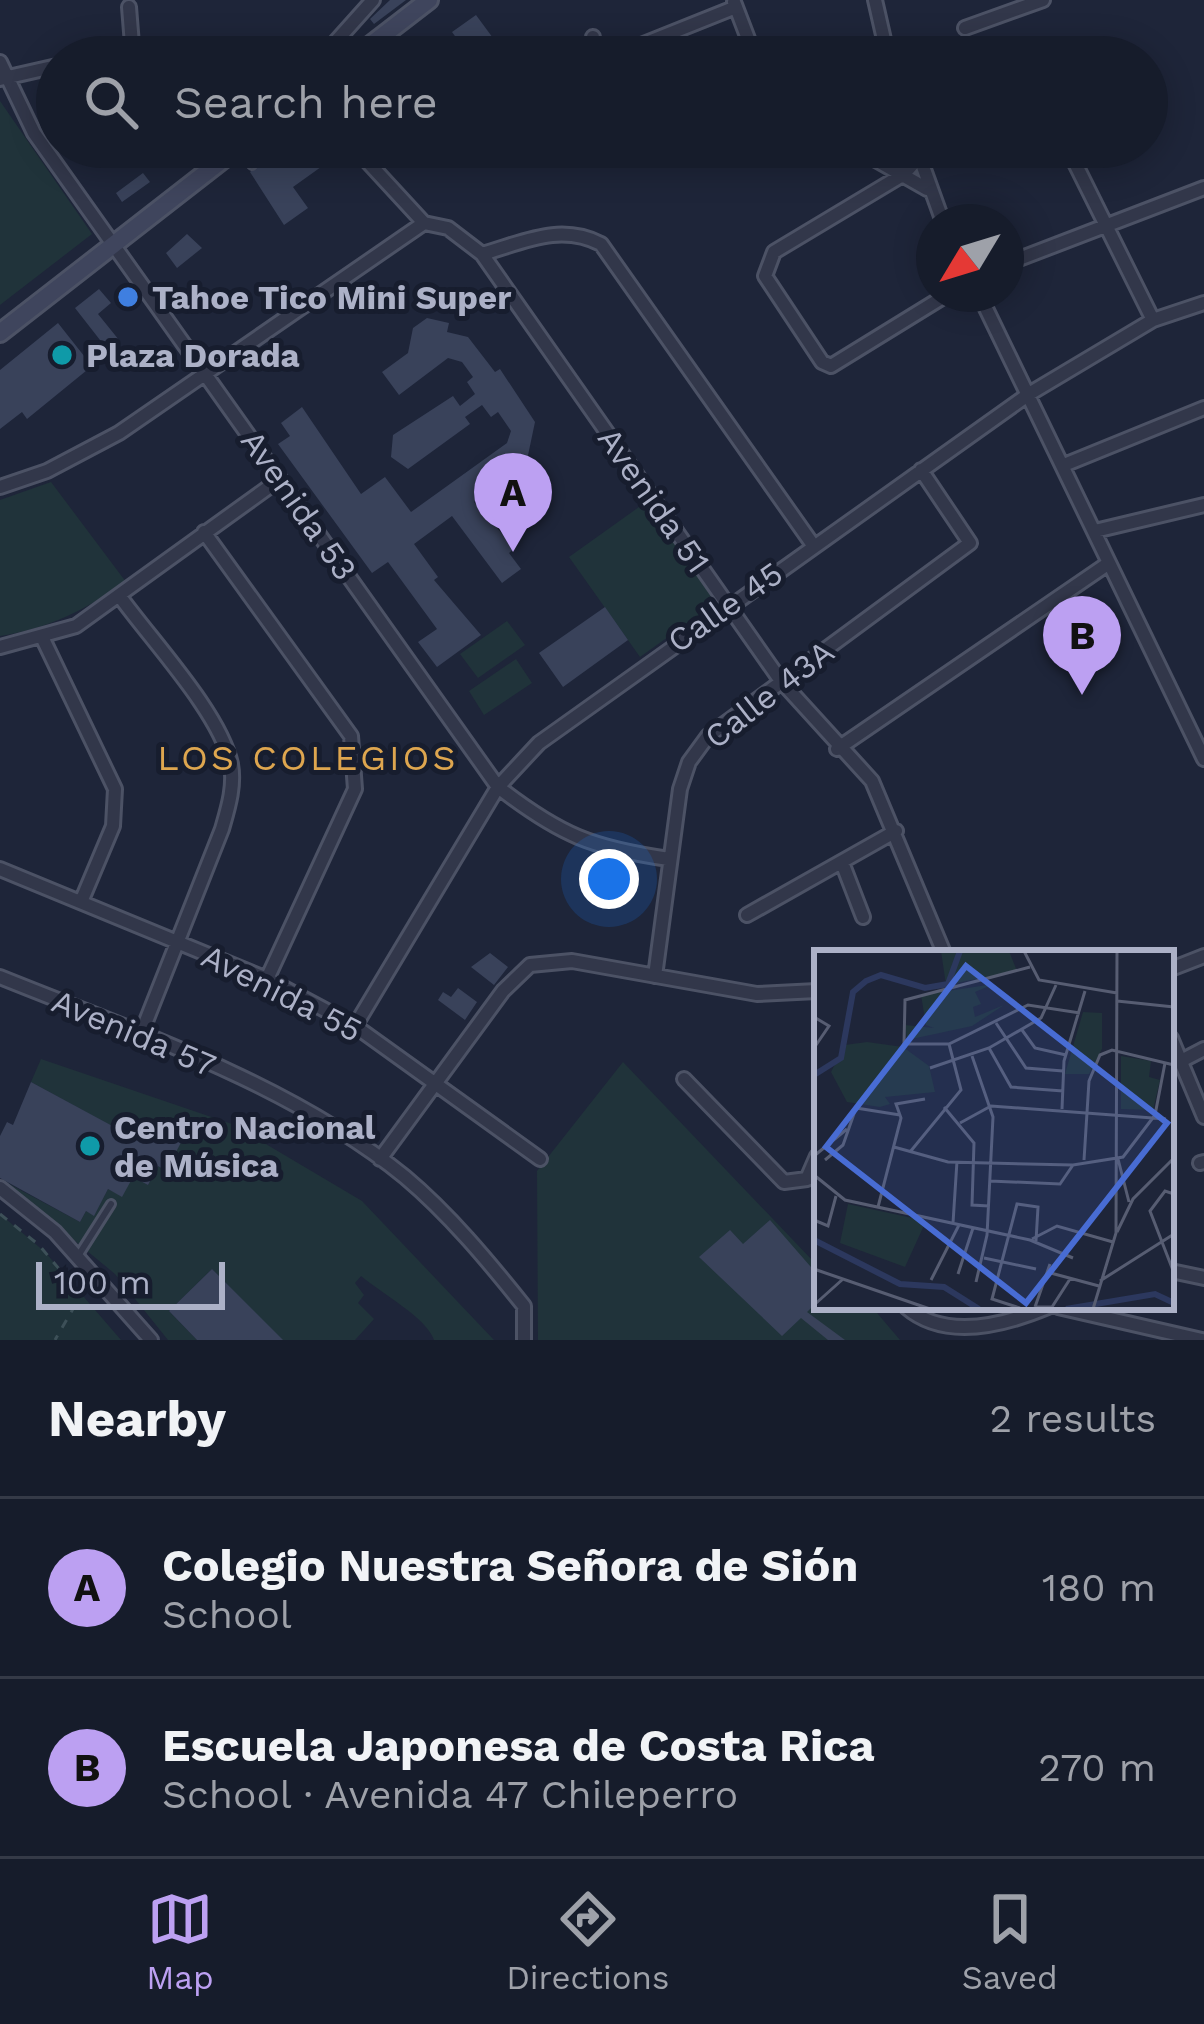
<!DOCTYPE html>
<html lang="en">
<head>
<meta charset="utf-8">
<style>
	:root { --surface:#161c2b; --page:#1f2533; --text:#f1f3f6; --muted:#9ea1a9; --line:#353a47; --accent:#bca0f2 }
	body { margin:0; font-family:"Work Sans",sans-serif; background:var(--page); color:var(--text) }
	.compass { position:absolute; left:916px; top:204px; width:108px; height:108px; border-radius:50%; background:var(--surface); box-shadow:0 6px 30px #0003; rotate:232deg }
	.scale { position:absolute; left:36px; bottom:30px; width:189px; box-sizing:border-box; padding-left:12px; border:6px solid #acb1c7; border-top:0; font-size:33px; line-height:42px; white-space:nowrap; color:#acb1c7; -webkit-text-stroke:9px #171d2e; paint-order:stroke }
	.you { position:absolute; left:609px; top:879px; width:42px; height:42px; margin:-30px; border:9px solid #fff; border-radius:50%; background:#1a73e8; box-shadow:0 0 0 18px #1a73e833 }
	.badge { display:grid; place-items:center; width:78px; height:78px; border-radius:50%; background:var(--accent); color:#111; font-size:39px; font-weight:700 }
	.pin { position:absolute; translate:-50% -99px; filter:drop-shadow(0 3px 6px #0008) }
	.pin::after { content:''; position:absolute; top:63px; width:42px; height:36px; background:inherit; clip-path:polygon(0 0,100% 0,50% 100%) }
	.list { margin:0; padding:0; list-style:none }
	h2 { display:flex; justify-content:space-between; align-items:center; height:156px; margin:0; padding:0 48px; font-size:51px }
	h2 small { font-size:39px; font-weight:400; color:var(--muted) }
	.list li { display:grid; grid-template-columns:78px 1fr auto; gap:36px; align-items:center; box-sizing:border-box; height:180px; padding:0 48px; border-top:3px solid var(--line) }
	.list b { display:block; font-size:45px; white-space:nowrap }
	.list p { margin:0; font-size:39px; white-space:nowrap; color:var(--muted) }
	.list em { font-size:39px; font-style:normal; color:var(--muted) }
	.icon { flex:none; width:66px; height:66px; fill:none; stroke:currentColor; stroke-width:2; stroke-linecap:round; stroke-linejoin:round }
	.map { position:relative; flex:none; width:1204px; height:1340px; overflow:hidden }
	.search { position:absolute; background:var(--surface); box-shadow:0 6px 30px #0003; left:36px; right:36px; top:36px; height:132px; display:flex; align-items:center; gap:30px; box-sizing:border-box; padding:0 42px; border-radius:66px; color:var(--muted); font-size:45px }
	.sheet { height:516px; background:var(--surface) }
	nav { display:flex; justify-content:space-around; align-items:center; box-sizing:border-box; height:168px; border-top:3px solid var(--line); background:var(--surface); font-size:33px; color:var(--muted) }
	nav a { display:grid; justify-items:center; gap:6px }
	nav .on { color:var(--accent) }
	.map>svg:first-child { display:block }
	.green { fill:#20333a }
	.building { fill:#39425a }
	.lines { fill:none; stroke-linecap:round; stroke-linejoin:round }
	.lane-casing { stroke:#4c5265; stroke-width:12 }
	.street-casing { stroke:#4c5265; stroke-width:18 }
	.secondary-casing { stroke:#4c5265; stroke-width:22 }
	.path { stroke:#3d5058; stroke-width:3; stroke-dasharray:9 9; stroke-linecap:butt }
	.lane { stroke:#32374a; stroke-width:6 }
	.street { stroke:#32374a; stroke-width:12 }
	.secondary { stroke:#3f455d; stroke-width:16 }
	.shop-dot { fill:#3f7fe0; stroke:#171d2e; stroke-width:4.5 }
	.culture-dot { fill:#0f9aa8; stroke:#171d2e; stroke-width:4.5 }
	.labels { text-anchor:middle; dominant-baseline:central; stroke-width:10; stroke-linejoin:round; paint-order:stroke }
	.poi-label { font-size:33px; font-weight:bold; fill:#acb1c7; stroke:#171d2e; text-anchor:start }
	.street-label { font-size:33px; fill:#acb1c7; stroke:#171d2e }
	.neighbourhood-label { font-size:36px; letter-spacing:3px; fill:#dea64f; stroke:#171d2e }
	.inset-river { fill:none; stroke:#2c385e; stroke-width:6 }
	.inset-road { fill:none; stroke:#575d72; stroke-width:3 }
	.view { fill:#486cd3; fill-opacity:0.15; stroke:#486cd3; stroke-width:6 }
	.inset-edge { fill:none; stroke:#acb1c7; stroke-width:6 }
</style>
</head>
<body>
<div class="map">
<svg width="1204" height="1340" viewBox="0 0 1204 1340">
	<rect width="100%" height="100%" fill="#1e2539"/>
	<path class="green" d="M 0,101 L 92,234 L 0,305 Z
		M 51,482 L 126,582 C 84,610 51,628 0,636 L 0,500 Z
		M 516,483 L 531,504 L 494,530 L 479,510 Z
		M 646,502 L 717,602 L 640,657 L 569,557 Z
		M 507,621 L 525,645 L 478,678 L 460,654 Z
		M 516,659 L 532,683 L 484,715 L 469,691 Z
		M 41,1059 L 232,1124 L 362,1201 L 494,1340 L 434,1340 C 427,1318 381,1293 361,1276 L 355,1283 L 364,1295 L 358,1303 L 374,1319 L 355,1340 L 275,1340 L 278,1336 L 212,1269 L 169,1311 L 197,1340 L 168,1340 L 115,1274 L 0,1179 L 80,1222 L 86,1211 L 94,1215 L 108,1189 L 122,1196 L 110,1155 L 148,1185 L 158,1166 L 166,1170 L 185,1133 L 160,1119 L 151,1135 L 126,1114 L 117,1129 L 31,1082 Z
		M 623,1062 L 813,1261 L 817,1229 L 817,1307 L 872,1307 L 900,1340 L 538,1340 L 537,1171 Z
		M 0,1214 L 45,1252 L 121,1340 L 0,1340 Z"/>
	<path class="building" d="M 390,0 L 406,0 L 374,24 L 370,19 Z
		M 476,15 L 507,57 L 470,57 L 452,32 Z
		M 276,147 L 328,147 L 335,157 L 293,187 L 308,208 L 284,225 L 250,172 Z
		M 143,173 L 150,182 L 122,202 L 116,193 Z
		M 187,234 L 202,248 L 177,268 L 166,253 Z
		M 99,289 L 111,303 L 98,314 L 119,340 L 107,349 L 75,308 Z
		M 427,318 L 449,323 L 447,332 L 468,337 L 495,372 L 500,369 L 535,422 L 523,479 L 510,476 L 474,502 L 515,548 L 509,553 L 521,569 L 502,583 L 452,516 L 414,544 L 438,577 L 434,580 L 481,635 L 437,667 L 418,642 L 437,629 L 388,562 L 372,573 L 278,444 L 290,436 L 281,423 L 302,407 L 361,494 L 385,477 L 411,512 L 507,443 L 511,431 L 498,412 L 491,417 L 482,405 L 465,417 L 470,424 L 408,469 L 391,457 L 393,435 L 453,396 L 460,406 L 475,394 L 467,382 L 473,377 L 462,362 L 448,358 L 399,395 L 382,372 L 408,353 L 413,328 Z
		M 58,323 L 92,366 L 27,419 L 22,412 L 0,429 L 0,370 Z
		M 605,607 L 628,640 L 563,687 L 539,653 Z
		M 490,953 L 508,967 L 494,985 L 471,967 Z
		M 458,988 L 477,1002 L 465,1020 L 438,1000 L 443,992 L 451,997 Z
		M 31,1082 L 118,1129 L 126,1114 L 154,1129 L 159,1119 L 186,1133 L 166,1171 L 158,1166 L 148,1185 L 133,1177 L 122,1197 L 108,1189 L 94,1216 L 86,1211 L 80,1222 L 0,1178 L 0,1136 L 7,1122 L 13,1125 Z
		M 770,1220 L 817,1274 L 817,1302 L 807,1312 L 845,1340 L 828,1340 L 801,1318 L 782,1336 L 699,1257 L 730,1230 L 743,1244 Z
		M 212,1269 L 283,1340 L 197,1340 L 169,1311 Z"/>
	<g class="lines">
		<defs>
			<path id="lane" d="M 241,150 L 252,165
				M 78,1256 L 111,1204"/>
			<path id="street" d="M 875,0 L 888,57
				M 734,2 L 755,57
				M 129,7 L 133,57
				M 965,28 L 1043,0
				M 593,37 L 594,57
				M 198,57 L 248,57
				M 322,57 L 373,0
				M 611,57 L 736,7
				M 0,62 L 34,133 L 498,787 C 560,835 592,848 669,859
				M 0,79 L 57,66
				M 354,147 L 424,223 L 448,228 L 482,254 L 781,681 L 872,781 L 944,953
				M 853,147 L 927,189
				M 916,147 L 943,222
				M 1067,147 L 1153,320
				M 919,157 L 904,174 L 774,252 L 765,276 L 822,362 L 831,366 L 948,294
				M 482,254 C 524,242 560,223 601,244 L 813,545
				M 1006,264 L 1204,188
				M 979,294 L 1204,759
				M 1064,465 L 1204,408
				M 0,487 L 47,471 L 119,433 L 424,223
				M 1095,531 L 1204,505
				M 204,532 L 351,736 L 355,789 L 267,979
				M 121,598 C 152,641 220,713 231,764 C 235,786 228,808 222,829 L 141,1034
				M 43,639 L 115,789 L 113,826 L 81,902
				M 0,647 L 76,626 L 280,479
				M 837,749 L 1109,563
				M 843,865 L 863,917
				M 0,869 L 267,979 L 355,1026 L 540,1159
				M 747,915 L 896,831
				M 1171,969 L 1204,956
				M 655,976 L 680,789 L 689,762 L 708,736 L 970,543 L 921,470
				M 0,977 C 134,1031 292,1085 405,1177 C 449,1214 488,1261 524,1306 L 524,1340
				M 355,1026 L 498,787 L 539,743 L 1029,394 L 1153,320 L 1204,303
				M 1171,1038 L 1204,1117
				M 1181,1061 L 1204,1049
				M 684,1079 L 784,1182 L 807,1179 L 817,1156
				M 380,1159 L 503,991 L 530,965 L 572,961 L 757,994 L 817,991
				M 1200,1163 L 1204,1162
				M 0,1188 L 55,1232 L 151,1340
				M 1171,1271 L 1204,1278
				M 906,1307 C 944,1340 1000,1327 1048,1307
				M 1058,1307 L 1202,1340"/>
			<path id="secondary" d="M 355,57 L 429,0
				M 0,333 L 239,147"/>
		</defs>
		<use href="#lane" class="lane-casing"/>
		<use href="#street" class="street-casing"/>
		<use href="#secondary" class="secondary-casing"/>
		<path class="path" d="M 0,1214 L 39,1245 L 81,1295 L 55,1340"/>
		<use href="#lane" class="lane"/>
		<use href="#street" class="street"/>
		<use href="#secondary" class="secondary"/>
	</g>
	<circle class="shop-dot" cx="128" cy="297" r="12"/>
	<g class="culture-dot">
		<circle cx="62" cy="355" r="12"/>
		<circle cx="90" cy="1146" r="12"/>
	</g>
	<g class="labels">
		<g class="poi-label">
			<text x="152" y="297">Tahoe Tico Mini Super</text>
			<text x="86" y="355">Plaza Dorada</text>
			<text x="114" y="1127">Centro Nacional<tspan x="114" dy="38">de Música</tspan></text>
		</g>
		<g class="street-label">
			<text transform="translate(654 500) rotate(55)">Avenida 51</text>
			<text transform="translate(299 505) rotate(55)">Avenida 53</text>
			<text transform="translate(725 607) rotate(-35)">Calle 45</text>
			<text transform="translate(769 694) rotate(-38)">Calle 43A</text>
			<text transform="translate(282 993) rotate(27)">Avenida 55</text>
			<text transform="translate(134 1033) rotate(23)">Avenida 57</text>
		</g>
		<g class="neighbourhood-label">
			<text x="308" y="758">LOS COLEGIOS</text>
		</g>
	</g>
	<g transform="translate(814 950)">
		<rect width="360" height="360" fill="#1e2539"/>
		<path d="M 127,1 L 195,1 L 203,21 L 132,35 ZM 180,34 L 161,42 L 167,54 L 159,57 L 161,67 L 190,55 L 158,76 L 93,90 L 91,75 L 120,78 L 112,75 L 107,45 ZM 269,62 L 288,63 L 288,99 L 275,124 L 251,124 ZM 53,92 L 89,97 L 115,116 L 121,142 L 71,147 L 76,154 L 66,157 L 33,152 L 17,122 L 31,95 ZM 307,106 L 337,111 L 335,127 L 346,130 L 339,160 L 307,159 ZM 34,254 L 112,271 L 91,317 L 26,293 Z" fill="#20333a"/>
		<path class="inset-river" d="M 0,125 L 27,108 L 39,42 L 52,31 L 67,25 L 111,38 L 134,34 L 146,1M 0,290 L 86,334 L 130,337 L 165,359M 252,359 L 341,344 L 360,353"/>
		<path class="inset-road" d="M 210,1 L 225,30 L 303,43M 216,17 L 91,50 L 90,94 L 135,94 L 214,55 L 266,63M 303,51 L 360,57M 0,67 L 15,76 L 0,98M 182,73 L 212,118 L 249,121M 208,80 L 221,98 L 252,105M 175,98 L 197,137 L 249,141M 158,106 L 179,167 L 173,285 L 162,332M 116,118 L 175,98 L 227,68 L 242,35M 130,157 L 160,193 L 158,255 L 175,256M 248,159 L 250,111 L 271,41M 146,173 L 177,156 L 352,169M 80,197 L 134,212 L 259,215 L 309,207 L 341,165 L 351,113M 96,202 L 147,140 L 135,94M 0,206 L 33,179M 304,209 L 315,252M 11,210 L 29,195 L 42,158 L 86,165M 270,210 L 275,131 L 286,105 L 298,100 L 360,115M 0,225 L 31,250 L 216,290 L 259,308M 176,231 L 246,234 L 259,215M 360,244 L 351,241 L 336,261 L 360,323M 64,257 L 87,168 L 82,154 L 111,149M 0,270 L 14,276 L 22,246M 139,273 L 143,211M 303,282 L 319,249 L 360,208M 218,289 L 243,276 L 299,292M 170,308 L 222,319M 0,319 L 116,359M 233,322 L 285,336M 144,324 L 159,278M 117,330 L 145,275M 286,331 L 360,284M 0,355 L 29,329M 221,357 L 238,357 L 256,329M 221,357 L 236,314M 206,358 L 178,349 L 203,254 L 224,257 L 222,291M 279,359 L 302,283 L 303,1"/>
		<path class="view" d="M 152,16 L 353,173 L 212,353 L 12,197 Z"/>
		<rect width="360" height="360" class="inset-edge"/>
	</g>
</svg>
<svg class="compass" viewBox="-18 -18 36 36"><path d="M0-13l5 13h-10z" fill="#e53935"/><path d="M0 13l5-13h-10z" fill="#9ea1a9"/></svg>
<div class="scale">100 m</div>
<div class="you"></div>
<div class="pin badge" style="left:513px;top:552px">A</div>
<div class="pin badge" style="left:1082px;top:695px">B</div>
<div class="search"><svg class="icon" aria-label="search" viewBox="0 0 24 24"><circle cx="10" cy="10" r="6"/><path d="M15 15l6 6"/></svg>Search here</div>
</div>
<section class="sheet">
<h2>Nearby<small>2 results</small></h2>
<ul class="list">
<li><span class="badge">A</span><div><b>Colegio Nuestra Señora de Sión</b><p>School</p></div><em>180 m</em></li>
<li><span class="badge">B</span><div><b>Escuela Japonesa de Costa Rica</b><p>School · Avenida 47 Chileperro</p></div><em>270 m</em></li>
</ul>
</section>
<nav>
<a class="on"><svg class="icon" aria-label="map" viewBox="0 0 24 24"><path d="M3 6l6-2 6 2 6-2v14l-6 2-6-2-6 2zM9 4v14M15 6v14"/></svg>Map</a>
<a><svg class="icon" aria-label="directions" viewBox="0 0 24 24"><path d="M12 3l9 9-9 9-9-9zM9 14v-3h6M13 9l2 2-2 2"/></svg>Directions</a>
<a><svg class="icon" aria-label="saved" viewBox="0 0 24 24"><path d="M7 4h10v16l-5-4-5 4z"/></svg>Saved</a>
</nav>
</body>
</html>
